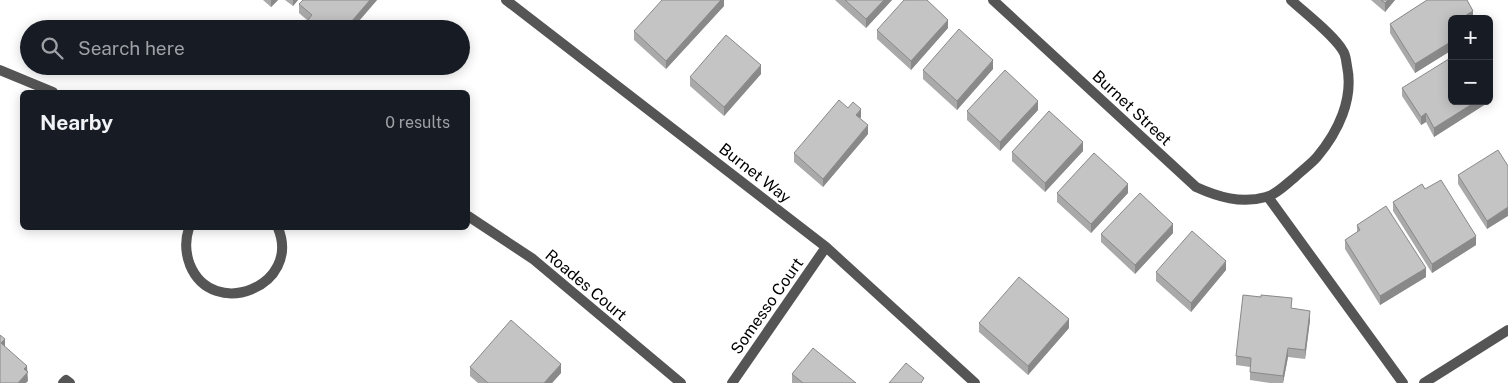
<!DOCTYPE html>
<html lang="en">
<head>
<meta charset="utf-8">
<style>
	:root { --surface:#171b24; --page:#242831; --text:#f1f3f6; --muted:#9ea1a6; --line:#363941 }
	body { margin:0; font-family:"Public Sans",sans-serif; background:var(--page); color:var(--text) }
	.controls { position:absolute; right:15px; top:15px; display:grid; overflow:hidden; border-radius:8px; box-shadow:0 2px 12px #0003 }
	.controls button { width:45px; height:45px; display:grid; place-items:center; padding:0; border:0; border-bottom:1px solid var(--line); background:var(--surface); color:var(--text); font:25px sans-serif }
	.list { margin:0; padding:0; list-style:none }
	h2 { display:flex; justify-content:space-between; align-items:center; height:65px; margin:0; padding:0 20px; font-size:21px }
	h2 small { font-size:16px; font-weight:400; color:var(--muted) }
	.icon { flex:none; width:28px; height:28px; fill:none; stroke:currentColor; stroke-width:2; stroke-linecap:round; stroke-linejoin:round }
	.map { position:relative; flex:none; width:1508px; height:383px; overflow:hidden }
	.search { position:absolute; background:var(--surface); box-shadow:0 2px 12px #0003; left:20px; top:20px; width:450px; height:55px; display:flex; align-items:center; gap:12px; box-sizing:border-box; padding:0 18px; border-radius:28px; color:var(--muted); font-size:19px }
	.panel { position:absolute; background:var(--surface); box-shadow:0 2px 12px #0003; left:20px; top:90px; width:450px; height:140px; border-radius:8px }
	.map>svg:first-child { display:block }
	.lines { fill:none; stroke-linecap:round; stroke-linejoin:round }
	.service { stroke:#555; stroke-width:10 }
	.minor { stroke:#555; stroke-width:10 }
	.wall { fill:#a9a9a9 }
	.shaded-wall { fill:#898989 }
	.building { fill:#c4c4c4; stroke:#898989 }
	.labels { text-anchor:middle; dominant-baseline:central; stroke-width:4; stroke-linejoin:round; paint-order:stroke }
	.street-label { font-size:16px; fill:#000; stroke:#fff }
</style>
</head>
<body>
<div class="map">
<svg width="1508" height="383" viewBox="0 0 1508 383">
	<rect width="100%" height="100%" fill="#fff"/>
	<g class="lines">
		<path class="service" d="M 63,383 L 66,380 L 70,383"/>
		<path class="minor" d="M 506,0 L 826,247 L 975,383
			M 993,0 L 1196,187 C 1218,197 1241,204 1266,197 C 1276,195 1286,184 1294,178 C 1301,171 1310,165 1317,157 C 1338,132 1354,99 1347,66 C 1346,61 1346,55 1343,51 C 1335,36 1305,13 1291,0
			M 0,70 L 53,92
			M 1268,197 L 1403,383
			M 468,216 L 533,259 L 681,383
			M 189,228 C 185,240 185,252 190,265 C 213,321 302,286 278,228
			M 732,383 L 826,247
			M 1424,383 L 1508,330"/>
	</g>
	<path class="wall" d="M 263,0 L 278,0 L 271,7 Z
		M 285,0 L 298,0 L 293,6 Z
		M 377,0 L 352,29 L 303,29 L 303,26 L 307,20 L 299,13 L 299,4 Z
		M 724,0 L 724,6 L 666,69 L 634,40 L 634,31 Z
		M 835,0 L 892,0 L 866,28 Z
		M 1371,0 L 1395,0 L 1385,12 Z
		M 1427,0 L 1467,0 L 1473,11 L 1473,19 L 1452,19 L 1452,50 L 1415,73 L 1390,33 L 1390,24 Z
		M 948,28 L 911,70 L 877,39 L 877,30 Z
		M 993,69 L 957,110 L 923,79 L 923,70 Z
		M 761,74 L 724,116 L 690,86 L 690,77 Z
		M 1402,88 L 1492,100 L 1434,137 L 1426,122 L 1421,125 L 1402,96 Z
		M 848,108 L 861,117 L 860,118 L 868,134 L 823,187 L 794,162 L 794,153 Z
		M 1038,110 L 1000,151 L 967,120 L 967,111 Z
		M 1083,151 L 1045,192 L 1012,161 L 1012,152 Z
		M 1508,166 L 1487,229 L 1458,184 L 1458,175 Z
		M 1425,189 L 1476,245 L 1432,273 L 1393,211 L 1393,202 Z
		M 1057,193 L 1128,193 L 1091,233 L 1057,202 Z
		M 1357,225 L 1426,277 L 1380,305 L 1345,249 L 1345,240 L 1357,232 Z
		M 1173,233 L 1135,274 L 1101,242 L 1101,234 Z
		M 1226,270 L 1191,312 L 1156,281 L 1156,272 Z
		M 1292,308 L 1310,320 L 1305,359 L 1288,357 L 1283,383 L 1270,383 L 1250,380 L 1250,367 L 1236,365 L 1236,356 Z
		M 979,323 L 1069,328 L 1028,375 L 979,332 Z
		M 470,367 L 561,373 L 552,383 L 478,383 L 470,376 Z
		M 792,374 L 856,383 L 792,383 Z"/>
	<path class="shaded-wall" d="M 271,0 L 278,0 L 271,7 Z
		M 293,0 L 298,0 L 293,6 Z
		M 370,0 L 377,0 L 352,29 L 345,29 Z
		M 721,0 L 724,0 L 724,6 L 666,69 L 666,61 Z
		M 884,0 L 892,0 L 866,28 L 866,19 Z
		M 1388,0 L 1395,0 L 1385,12 L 1385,3 Z
		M 1473,11 L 1473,19 L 1463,19 L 1463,17 Z
		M 948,20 L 948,28 L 911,70 L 911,61 Z
		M 1452,41 L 1452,50 L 1415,73 L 1415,64 Z
		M 993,60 L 993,69 L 957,110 L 957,101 Z
		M 761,65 L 761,74 L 724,116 L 724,107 Z
		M 1492,92 L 1492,100 L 1434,137 L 1434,128 L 1477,101 L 1489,101 L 1489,93 Z
		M 1038,101 L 1038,110 L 1000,151 L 1000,142 Z
		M 861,109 L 861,117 L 856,123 L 856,115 Z
		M 1426,113 L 1426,122 L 1421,125 L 1421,117 Z
		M 868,125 L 868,134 L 823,187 L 823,179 Z
		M 1083,142 L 1083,151 L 1045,192 L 1045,183 Z
		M 1128,184 L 1128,193 L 1091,233 L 1091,224 Z
		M 1508,207 L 1508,216 L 1487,229 L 1487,221 Z
		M 1173,224 L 1173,233 L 1135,274 L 1135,265 Z
		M 1476,236 L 1476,245 L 1432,273 L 1432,264 Z
		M 1226,261 L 1226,270 L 1191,312 L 1191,303 Z
		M 1426,268 L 1426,277 L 1380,305 L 1380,296 Z
		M 1310,311 L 1310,320 L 1305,359 L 1305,350 Z
		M 1069,319 L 1069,328 L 1028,375 L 1028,366 Z
		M 5,339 L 5,348 L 1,343 Z
		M 1288,348 L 1288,357 L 1283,383 L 1283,376 Z
		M 561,364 L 561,373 L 552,383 L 544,383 Z
		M 27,366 L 28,381 L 26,383 L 18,383 L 24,369 Z"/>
	<path class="building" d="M 303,0 L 370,0 L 345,29 L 306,29 L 303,26 L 312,15 L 299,4 Z
		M 662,0 L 721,0 L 666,61 L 634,31 Z
		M 845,0 L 884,0 L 866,19 Z
		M 904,0 L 927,0 L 948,20 L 911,61 L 877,30 Z
		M 1381,0 L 1388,0 L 1385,3 Z
		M 1427,0 L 1467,0 L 1473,11 L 1463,17 L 1464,19 L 1452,19 L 1452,41 L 1415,64 L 1390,24 Z
		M 959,29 L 993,60 L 957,101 L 923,70 Z
		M 726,35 L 761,65 L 724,107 L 690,77 Z
		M 1452,57 L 1452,101 L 1477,101 L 1434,128 L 1426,113 L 1421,117 L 1402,88 Z
		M 1005,70 L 1038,101 L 1000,142 L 967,111 Z
		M 1489,87 L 1492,92 L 1489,93 Z
		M 839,100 L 848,108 L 853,102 L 861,109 L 856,115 L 868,125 L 823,179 L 794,153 Z
		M 1049,111 L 1083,142 L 1045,183 L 1012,152 Z
		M 1498,150 L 1508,166 L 1508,207 L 1487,221 L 1458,175 Z
		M 1094,153 L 1128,184 L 1091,224 L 1057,193 Z
		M 1441,180 L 1476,236 L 1432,264 L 1393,202 L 1422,184 L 1425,189 Z
		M 1140,193 L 1173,224 L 1135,265 L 1101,234 Z
		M 1386,206 L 1426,268 L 1380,296 L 1345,240 L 1360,230 L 1357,225 Z
		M 1192,231 L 1226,261 L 1191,303 L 1156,272 Z
		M 1019,277 L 1069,319 L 1028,366 L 979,323 Z
		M 1243,295 L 1261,297 L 1261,295 L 1292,298 L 1291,308 L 1310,311 L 1305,350 L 1288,348 L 1283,376 L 1250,372 L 1251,358 L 1236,356 Z
		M 511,320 L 561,364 L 544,383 L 488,383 L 470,367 Z
		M 0,335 L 5,339 L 1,343 L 27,366 L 24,369 L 28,372 L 18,383 L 0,383 Z
		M 813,348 L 856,383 L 803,383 L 792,374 Z
		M 906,363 L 924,378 L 921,383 L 889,383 Z"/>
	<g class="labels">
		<g class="street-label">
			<text transform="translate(1132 108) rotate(43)">Burnet Street</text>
			<text transform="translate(755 173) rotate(38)">Burnet Way</text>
			<text transform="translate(586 285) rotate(40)">Roades Court</text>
			<text transform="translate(767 306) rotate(-55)">Somesso Court</text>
		</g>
	</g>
</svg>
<div class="controls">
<button>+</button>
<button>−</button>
</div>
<div class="search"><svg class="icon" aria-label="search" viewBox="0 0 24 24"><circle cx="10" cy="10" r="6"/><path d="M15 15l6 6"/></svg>Search here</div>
<section class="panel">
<h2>Nearby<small>0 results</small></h2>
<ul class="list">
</ul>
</section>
</div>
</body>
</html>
